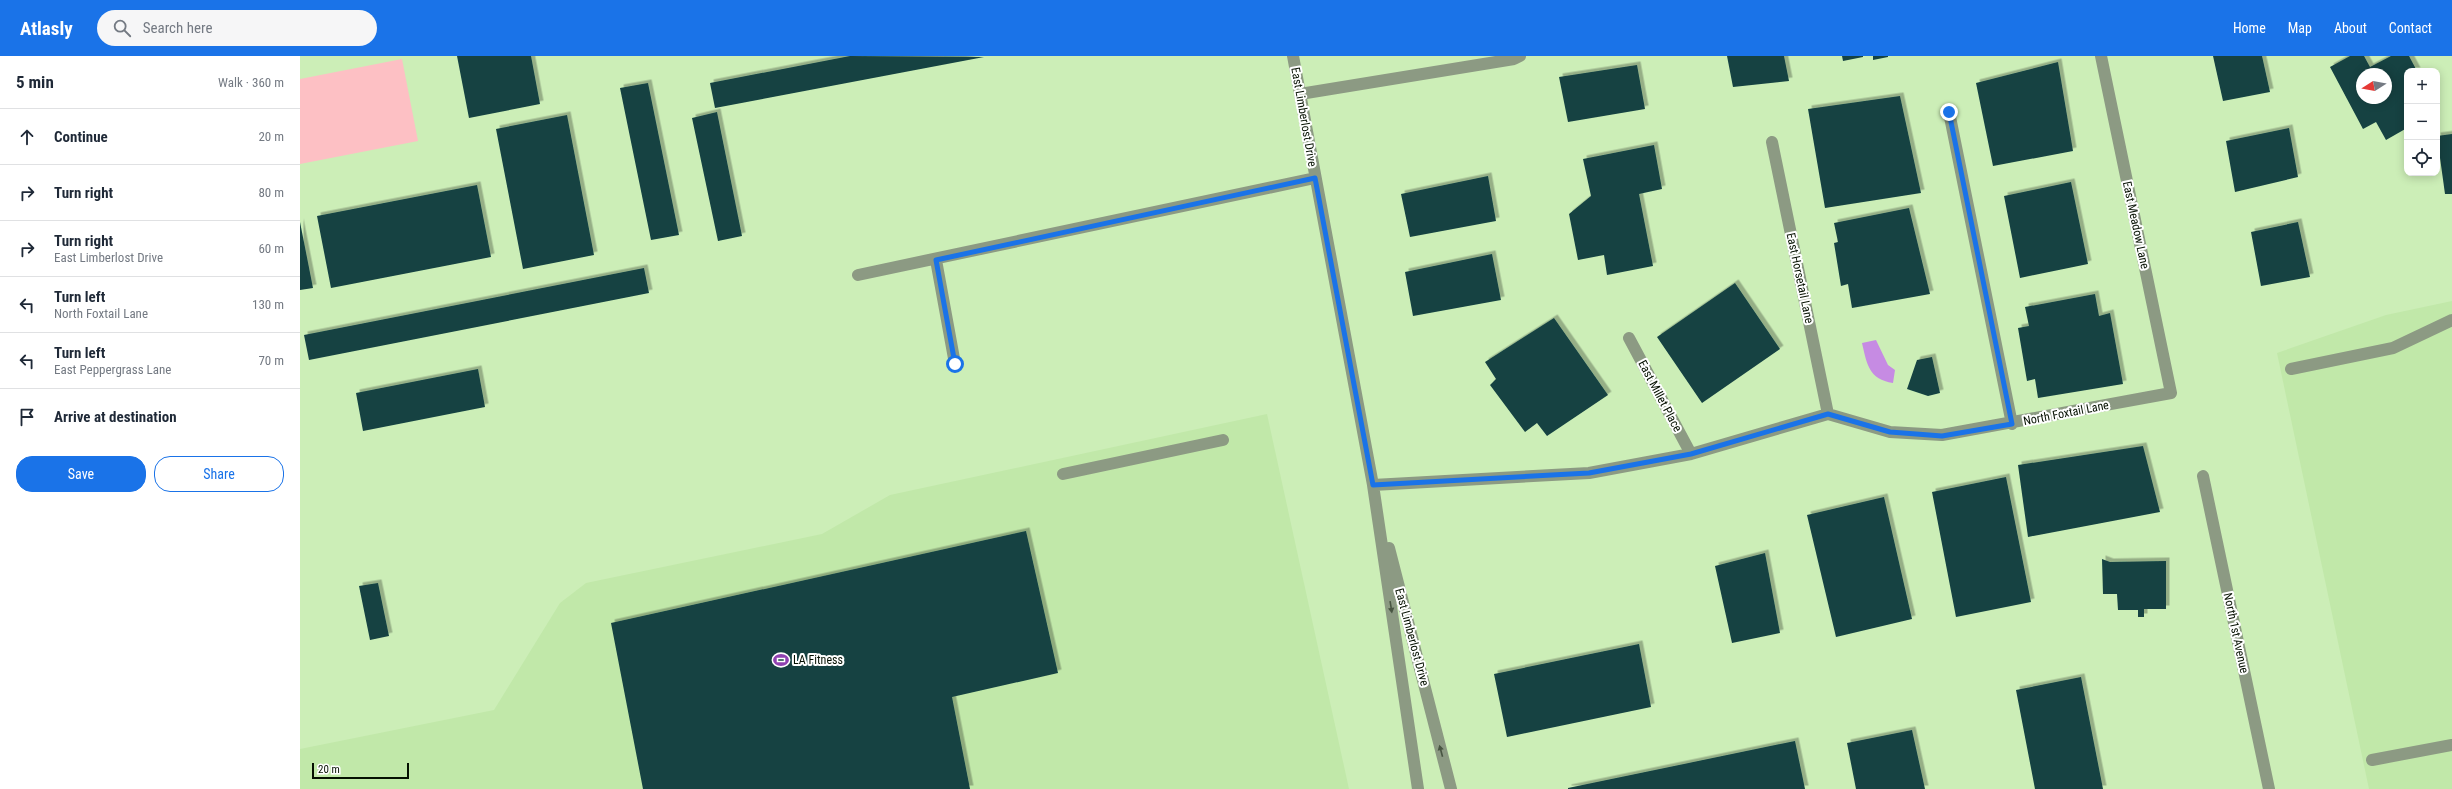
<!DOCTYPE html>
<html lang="en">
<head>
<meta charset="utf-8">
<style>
	:root { --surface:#fff; --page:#f6f6f7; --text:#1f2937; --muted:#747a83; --line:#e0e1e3; --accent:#1a73e8 }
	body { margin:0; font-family:"Roboto Condensed",sans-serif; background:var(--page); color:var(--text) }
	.controls { position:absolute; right:12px; top:12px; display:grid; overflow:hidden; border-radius:8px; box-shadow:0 2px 10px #0003 }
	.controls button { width:36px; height:36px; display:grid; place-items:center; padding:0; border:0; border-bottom:1px solid var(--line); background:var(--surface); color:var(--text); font:20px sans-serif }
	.compass { position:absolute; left:2056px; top:12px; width:36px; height:36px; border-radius:50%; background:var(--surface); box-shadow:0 2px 10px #0003; rotate:259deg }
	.scale { position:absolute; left:12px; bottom:10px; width:97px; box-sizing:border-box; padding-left:4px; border:2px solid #051001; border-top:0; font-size:11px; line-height:14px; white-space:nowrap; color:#051001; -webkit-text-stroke:3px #fff; paint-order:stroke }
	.stop { position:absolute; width:12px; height:12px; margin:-9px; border:3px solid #1a73e8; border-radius:50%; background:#fff }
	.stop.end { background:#1a73e8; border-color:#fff; box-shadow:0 1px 4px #0008 }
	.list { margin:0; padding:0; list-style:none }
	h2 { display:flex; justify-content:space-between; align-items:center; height:52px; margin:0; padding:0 16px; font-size:17px }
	h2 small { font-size:13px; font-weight:400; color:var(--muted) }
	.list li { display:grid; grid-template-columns:26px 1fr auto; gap:12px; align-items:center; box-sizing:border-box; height:56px; padding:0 16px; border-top:1px solid var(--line) }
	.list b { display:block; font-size:15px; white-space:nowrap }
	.list p { margin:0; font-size:13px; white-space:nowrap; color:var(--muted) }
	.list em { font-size:13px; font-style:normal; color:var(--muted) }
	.actions { display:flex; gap:8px; padding:12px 16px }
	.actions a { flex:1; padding:9px 0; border:1px solid var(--accent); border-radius:16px; text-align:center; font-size:14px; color:var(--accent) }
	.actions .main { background:var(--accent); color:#fff }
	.icon { flex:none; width:22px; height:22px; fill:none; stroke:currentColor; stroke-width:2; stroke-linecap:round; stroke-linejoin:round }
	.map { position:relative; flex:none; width:2152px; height:733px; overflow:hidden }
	header { display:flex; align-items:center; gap:24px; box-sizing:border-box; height:56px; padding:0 20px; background:var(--accent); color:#fff }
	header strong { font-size:19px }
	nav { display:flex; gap:22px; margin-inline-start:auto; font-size:14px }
	.search { width:280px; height:36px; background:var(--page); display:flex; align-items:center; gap:10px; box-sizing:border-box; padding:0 14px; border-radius:22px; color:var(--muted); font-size:15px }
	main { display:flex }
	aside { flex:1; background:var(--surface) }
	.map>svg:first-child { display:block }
	.built { fill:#c1e8a9 }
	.green { fill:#fdc0c4 }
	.water { fill:#c68be3 }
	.building { fill:#144242; fill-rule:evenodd; filter:url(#shadow) }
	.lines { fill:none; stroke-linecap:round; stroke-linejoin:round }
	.minor { stroke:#8c9a83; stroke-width:12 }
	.oneway { fill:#485542 }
	.route { stroke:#1a73e8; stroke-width:5 }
	.labels { text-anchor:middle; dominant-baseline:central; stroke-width:4; stroke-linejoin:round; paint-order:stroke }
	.street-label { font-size:12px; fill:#051001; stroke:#fff }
	.poi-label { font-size:12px; fill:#051001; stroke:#fff; text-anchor:start }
</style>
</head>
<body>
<header>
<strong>Atlasly</strong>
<div class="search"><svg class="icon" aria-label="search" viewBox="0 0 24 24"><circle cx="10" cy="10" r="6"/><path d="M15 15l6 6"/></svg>Search here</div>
<nav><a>Home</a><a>Map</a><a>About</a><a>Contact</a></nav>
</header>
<main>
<aside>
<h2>5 min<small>Walk · 360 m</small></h2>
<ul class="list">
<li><svg class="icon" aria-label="ahead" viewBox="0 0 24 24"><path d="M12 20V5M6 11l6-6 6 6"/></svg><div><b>Continue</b></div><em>20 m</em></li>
<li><svg class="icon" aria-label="right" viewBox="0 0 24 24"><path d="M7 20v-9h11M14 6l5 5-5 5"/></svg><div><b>Turn right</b></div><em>80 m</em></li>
<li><svg class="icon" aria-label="right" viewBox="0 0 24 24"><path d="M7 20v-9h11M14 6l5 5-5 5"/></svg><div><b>Turn right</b><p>East Limberlost Drive</p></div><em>60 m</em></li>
<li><svg class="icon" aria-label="left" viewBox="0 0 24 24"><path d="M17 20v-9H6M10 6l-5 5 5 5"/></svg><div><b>Turn left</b><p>North Foxtail Lane</p></div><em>130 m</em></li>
<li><svg class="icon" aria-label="left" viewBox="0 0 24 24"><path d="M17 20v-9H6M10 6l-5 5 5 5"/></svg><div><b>Turn left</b><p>East Peppergrass Lane</p></div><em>70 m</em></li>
<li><svg class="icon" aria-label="arrive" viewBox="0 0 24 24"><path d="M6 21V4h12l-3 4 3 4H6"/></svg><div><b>Arrive at destination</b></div></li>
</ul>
<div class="actions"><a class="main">Save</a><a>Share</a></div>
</aside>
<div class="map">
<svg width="2152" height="733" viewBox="0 0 2152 733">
	<defs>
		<filter id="shadow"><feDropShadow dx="3.5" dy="-3.5" stdDeviation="0" flood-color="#0004"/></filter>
	</defs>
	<rect width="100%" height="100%" fill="#cceeb7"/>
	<path class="built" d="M 2152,245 L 2152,733 L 2069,733 L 1977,297 L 2086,259 Z
		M 967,358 L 1049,733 L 0,733 L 0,693 L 194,654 L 260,547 L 286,527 L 522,478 L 590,439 Z"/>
	<path class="green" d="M 102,3 L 118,85 L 0,108 L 0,23 Z"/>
	<path class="water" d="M 1576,284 L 1588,309 L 1595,314 L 1593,327 C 1569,323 1567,309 1562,287 Z"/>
	<path class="building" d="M 157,0 L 231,0 L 240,48 L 169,62 Z
		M 550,0 L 684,1 L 415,52 L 410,27 Z
		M 1427,0 L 1484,0 L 1489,25 L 1433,31 Z
		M 1542,0 L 1563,0 L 1563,1 L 1543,5 Z
		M 1573,0 L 1588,0 L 1588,1 L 1573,4 Z
		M 1913,0 L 1962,0 L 1970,36 L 1923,45 Z
		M 2050,0 L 2064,0 L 2070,11 L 2091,0 L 2109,0 L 2117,15 L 2107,15 L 2107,72 L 2086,84 L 2076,66 L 2063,73 L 2030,11 ZM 2062,18 L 2086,18 L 2086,42 L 2062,42 Z
		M 1758,6 L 1773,95 L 1693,110 L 1676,27 Z
		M 1337,9 L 1345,53 L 1268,66 L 1259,21 Z
		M 348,27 L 379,179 L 351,184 L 320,32 Z
		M 1600,40 L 1621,137 L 1525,152 L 1508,53 Z
		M 417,56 L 442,180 L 418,185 L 392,62 Z
		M 267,59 L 294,199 L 223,213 L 196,73 Z
		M 1989,72 L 1998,121 L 1935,136 L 1926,85 Z
		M 2152,78 L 2152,138 L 2145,138 L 2137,80 Z
		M 1354,89 L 1362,133 L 1339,138 L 1353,210 L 1307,219 L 1304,199 L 1278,204 L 1269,158 L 1291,140 L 1283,103 Z
		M 1188,120 L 1196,165 L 1110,181 L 1101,138 Z
		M 1771,126 L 1788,208 L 1720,222 L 1704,140 Z
		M 177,129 L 191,201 L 31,232 L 17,160 Z
		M 1609,152 L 1630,238 L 1552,252 L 1548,228 L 1541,230 L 1534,187 L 1538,186 L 1534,167 Z
		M 0,166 L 13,232 L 0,234 Z
		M 1998,166 L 2010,221 L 1961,230 L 1951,176 Z
		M 1192,198 L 1201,244 L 1113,260 L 1105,216 Z
		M 344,212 L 349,237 L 9,304 L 4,279 Z
		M 1435,227 L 1480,293 L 1402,347 L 1357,281 Z
		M 1795,238 L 1799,260 L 1810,257 L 1823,328 L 1738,342 L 1735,323 L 1727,325 L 1718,272 L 1729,270 L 1725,251 Z
		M 1254,262 L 1308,339 L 1247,380 L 1237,367 L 1225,376 L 1190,329 L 1196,323 L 1185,306 Z
		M 1632,301 L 1640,337 L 1628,340 L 1607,333 L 1617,304 Z
		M 178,313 L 185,351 L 63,375 L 56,337 Z
		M 1843,390 L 1860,456 L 1728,481 L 1718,409 Z
		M 1706,421 L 1731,546 L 1656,561 L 1632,436 Z
		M 1584,441 L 1612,563 L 1536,581 L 1507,459 Z
		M 726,475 L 758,617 L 652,641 L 670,733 L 343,733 L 311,567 Z
		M 1465,497 L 1480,577 L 1432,587 L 1415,510 Z
		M 1802,503 L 1810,506 L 1866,505 L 1866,553 L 1844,553 L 1844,561 L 1838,561 L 1838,554 L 1818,554 L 1817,538 L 1803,538 Z
		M 78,527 L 89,580 L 70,584 L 59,530 Z
		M 1339,588 L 1351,651 L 1207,681 L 1194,618 Z
		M 1781,621 L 1803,733 L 1735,733 L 1716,634 Z
		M 1612,674 L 1625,733 L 1556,733 L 1547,687 Z
		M 1495,685 L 1505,733 L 1268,733 L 1268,732 Z"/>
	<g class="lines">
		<path class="minor" d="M 993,0 L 1073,429 L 1118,733
			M 1000,38 L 1214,3 L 1220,0
			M 1649,56 L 1712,368
			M 1472,86 L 1528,358
			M 636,204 L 655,308
			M 558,219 L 1015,122
			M 1329,282 L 1391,398
			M 1991,313 L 2093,292 L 2152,264
			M 763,418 L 923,384
			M 1903,420 L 1969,733
			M 1073,429 L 1289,417 L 1391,398 L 1528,358 L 1590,376 L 1642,379 L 1871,337 L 1801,0
			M 1089,492 L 1151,733
			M 2072,704 L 2152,689"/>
	</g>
	<defs><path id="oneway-solid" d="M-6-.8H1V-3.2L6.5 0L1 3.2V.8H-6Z"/></defs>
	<g class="oneway">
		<use href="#oneway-solid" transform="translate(1091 551) rotate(81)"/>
		<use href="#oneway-solid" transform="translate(1141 695) rotate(-105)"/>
	</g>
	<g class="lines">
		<path class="route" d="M 655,308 L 636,204 L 1015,122 L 1073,429 L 1289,417 L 1391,398 L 1528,358 L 1590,376 L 1642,380 L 1712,368 L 1649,56"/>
	</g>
	<defs>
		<symbol id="stadium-bare" viewBox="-9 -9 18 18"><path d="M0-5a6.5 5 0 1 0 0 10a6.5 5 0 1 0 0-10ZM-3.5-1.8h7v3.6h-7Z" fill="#8f41b1" stroke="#fff" stroke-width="2.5" paint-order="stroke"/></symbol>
	</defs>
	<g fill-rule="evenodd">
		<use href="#stadium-bare" x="470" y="593" width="22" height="22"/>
	</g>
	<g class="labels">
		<g class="street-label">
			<text transform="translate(1004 61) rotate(80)">East Limberlost Drive</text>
			<text transform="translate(1836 169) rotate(78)">East Meadow Lane</text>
			<text transform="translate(1500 222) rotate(78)">East Horsetail Lane</text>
			<text transform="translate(1360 340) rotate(62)">East Millet Place</text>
			<text transform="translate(1766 357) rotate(-11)">North Foxtail Lane</text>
			<text transform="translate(1936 577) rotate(78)">North 1st Avenue</text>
			<text transform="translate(1112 581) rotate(75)">East Limberlost Drive</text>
		</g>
		<g class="poi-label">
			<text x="493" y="604">LA Fitness</text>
		</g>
	</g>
</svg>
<div class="controls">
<button>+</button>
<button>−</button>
<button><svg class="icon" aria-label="locate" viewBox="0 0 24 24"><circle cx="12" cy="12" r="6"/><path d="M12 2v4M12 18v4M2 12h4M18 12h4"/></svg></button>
</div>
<svg class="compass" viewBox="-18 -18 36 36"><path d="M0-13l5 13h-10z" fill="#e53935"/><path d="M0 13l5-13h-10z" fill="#747a83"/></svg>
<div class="scale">20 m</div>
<div class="stop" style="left:655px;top:308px"></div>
<div class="stop end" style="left:1649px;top:56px"></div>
</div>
</main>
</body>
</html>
